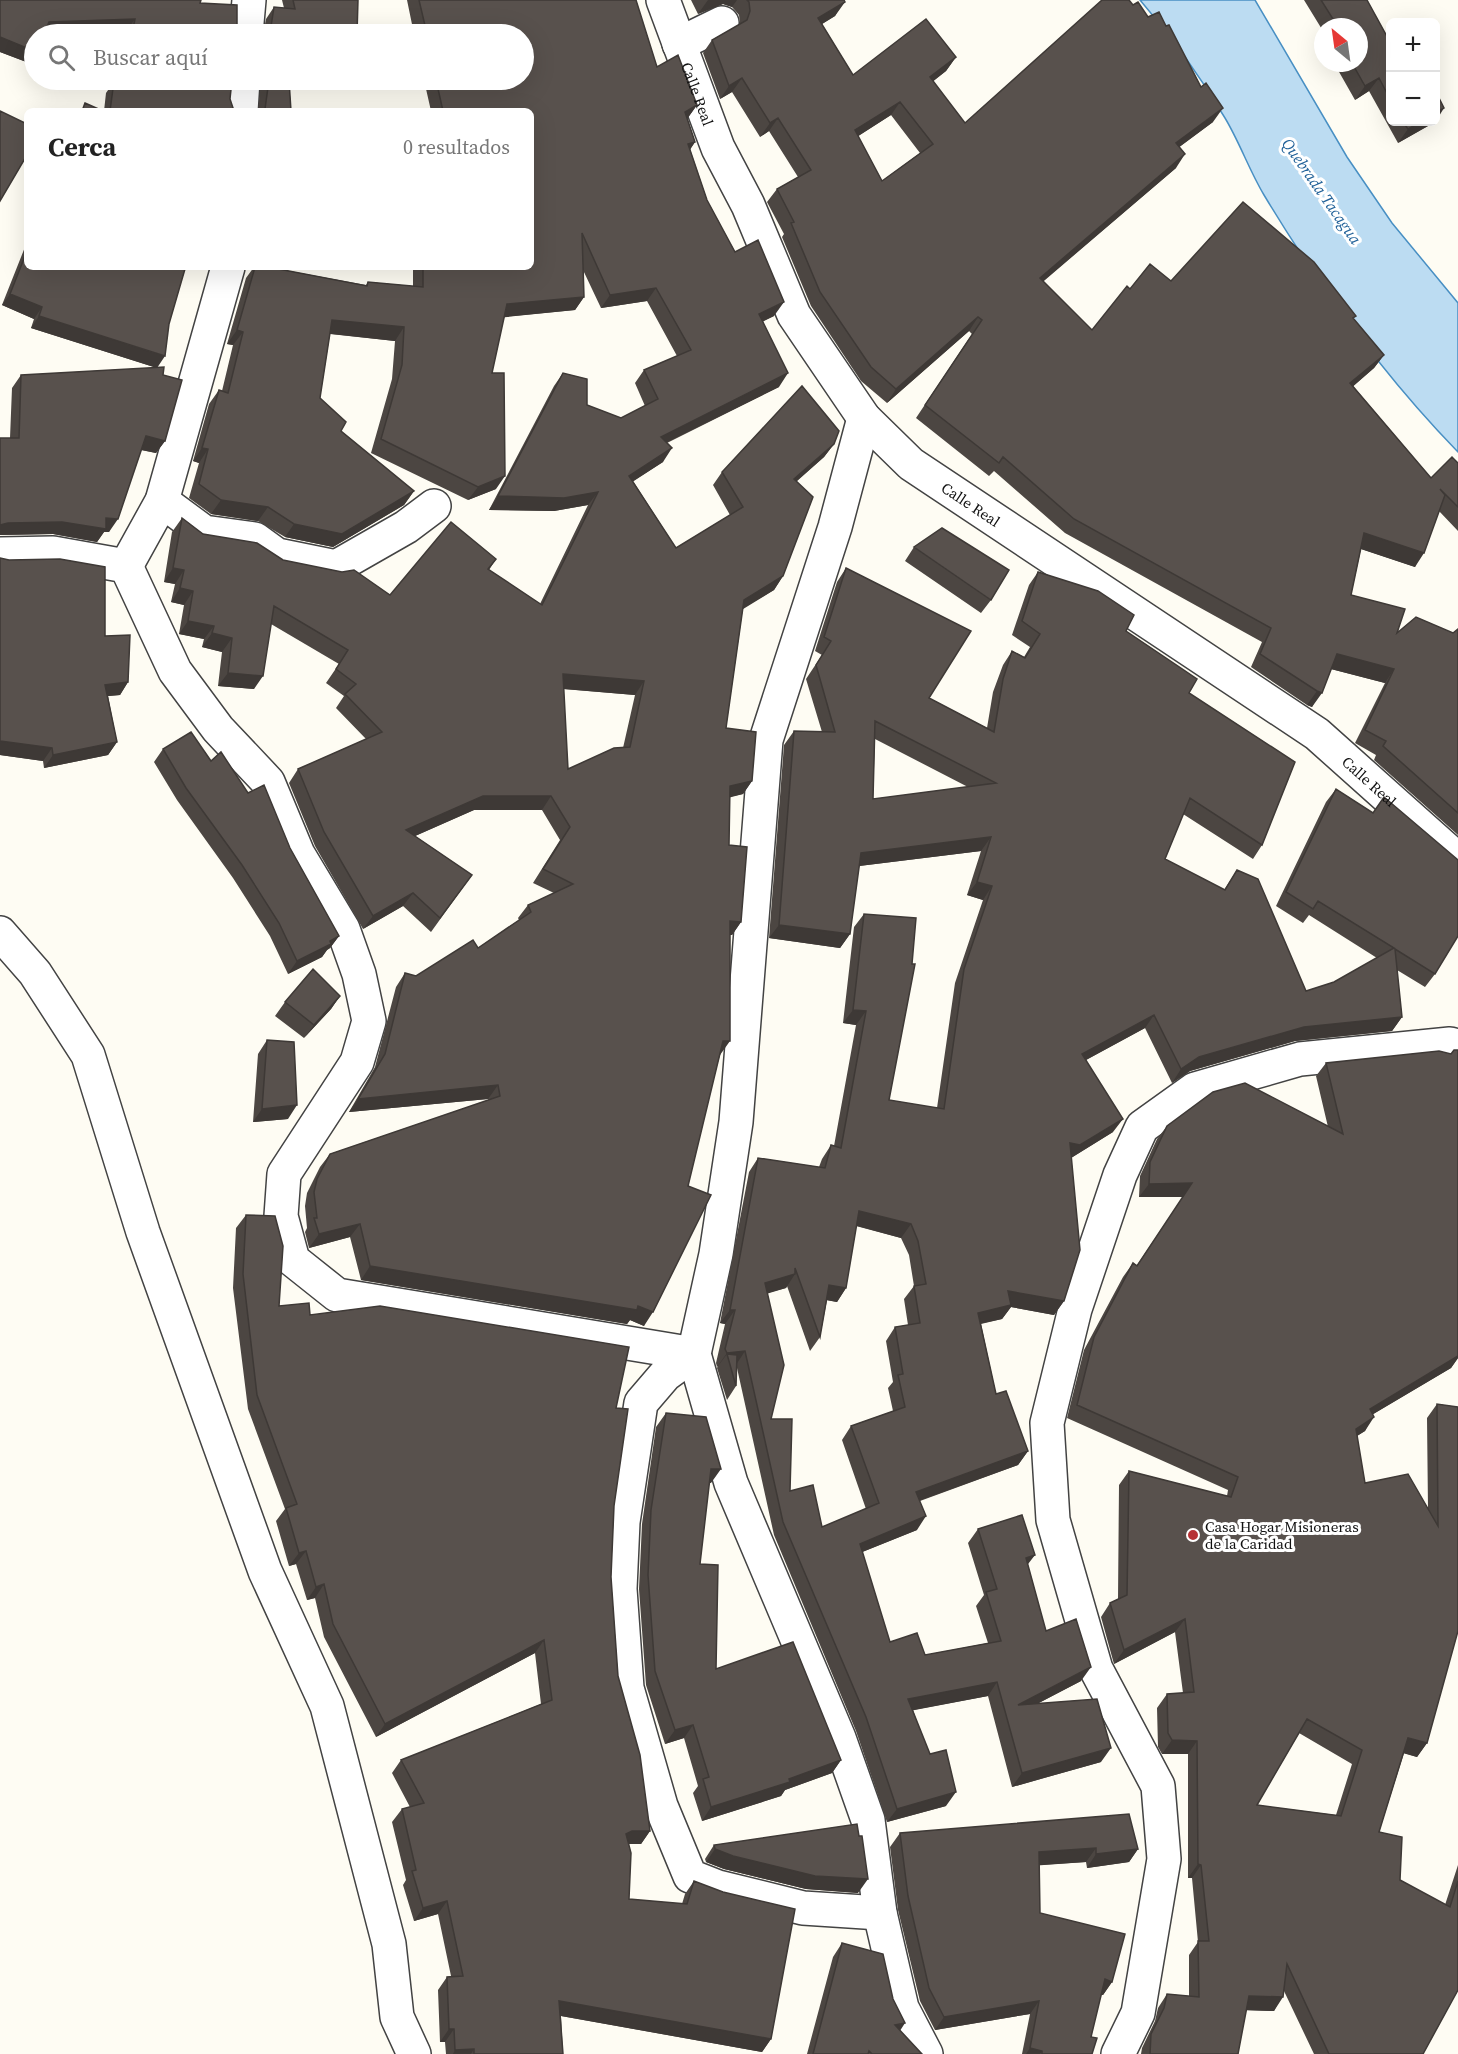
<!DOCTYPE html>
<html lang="es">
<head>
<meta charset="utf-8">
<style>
	:root { --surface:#fff; --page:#f6f6f6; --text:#222; --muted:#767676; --line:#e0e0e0 }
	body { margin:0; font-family:"Source Serif 4",serif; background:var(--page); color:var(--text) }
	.controls { position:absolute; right:18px; top:18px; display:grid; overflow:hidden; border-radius:9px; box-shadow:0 6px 24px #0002 }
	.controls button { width:54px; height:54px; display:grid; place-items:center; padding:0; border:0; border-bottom:2px solid var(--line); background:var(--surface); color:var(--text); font:30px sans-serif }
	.compass { position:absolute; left:1314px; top:18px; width:54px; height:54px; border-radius:50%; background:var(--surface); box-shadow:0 6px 24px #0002; rotate:331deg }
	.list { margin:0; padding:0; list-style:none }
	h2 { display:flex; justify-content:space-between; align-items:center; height:78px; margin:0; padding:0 24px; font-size:26px }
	h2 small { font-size:20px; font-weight:400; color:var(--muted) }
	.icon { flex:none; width:33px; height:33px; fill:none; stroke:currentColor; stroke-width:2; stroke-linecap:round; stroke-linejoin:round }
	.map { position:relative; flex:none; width:1458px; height:2054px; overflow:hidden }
	.search { position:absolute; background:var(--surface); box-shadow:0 6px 24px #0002; left:24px; top:24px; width:510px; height:66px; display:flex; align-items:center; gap:15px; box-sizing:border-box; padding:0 21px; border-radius:33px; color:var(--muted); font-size:22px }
	.panel { position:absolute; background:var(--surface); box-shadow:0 6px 24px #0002; left:24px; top:108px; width:510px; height:162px; border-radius:9px }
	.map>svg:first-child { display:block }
	.water { fill:#bcdcf2; stroke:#488fc3; stroke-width:1.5 }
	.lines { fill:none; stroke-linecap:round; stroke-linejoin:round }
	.minor-casing { stroke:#434343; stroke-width:36 }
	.minor { stroke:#fff; stroke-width:33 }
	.wall { fill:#4c4642; fill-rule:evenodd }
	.shaded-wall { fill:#3e3936 }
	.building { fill:#58514d; stroke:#3e3936; stroke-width:1.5; fill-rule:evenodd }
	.poi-dot { fill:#b63235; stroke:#fff; stroke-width:2 }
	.labels { text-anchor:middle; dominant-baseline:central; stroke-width:6; stroke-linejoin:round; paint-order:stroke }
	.street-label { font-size:15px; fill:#101010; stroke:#fff }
	.poi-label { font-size:15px; fill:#101010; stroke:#fff; text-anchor:start }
	.water-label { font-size:16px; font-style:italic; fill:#226299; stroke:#fff }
</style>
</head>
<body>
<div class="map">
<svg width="1458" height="2054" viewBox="0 0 1458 2054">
	<rect width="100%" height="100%" fill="#fefcf3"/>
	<path class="water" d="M 1140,0 L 1255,0 L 1347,157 L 1392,223 L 1458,303 L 1458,452 C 1382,374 1320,288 1264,195 C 1249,170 1240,143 1225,118 C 1200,76 1172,37 1140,0 Z"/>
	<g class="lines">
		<defs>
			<g id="minor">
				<path id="s1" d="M 663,0 L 718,148 L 748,205 L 794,315 L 864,418 L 911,464 L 1317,734 L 1458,860"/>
				<path d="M 246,34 L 249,0"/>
				<path d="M 679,44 L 722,23"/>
				<path d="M 241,111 L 243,80"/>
				<path d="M 864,418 L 835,527 L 766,740 L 736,1122 L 716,1254 L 694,1354 L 665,1375 L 641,1403 L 623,1522 L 620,1589 L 627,1688 L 661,1806 L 690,1876 L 718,1887 L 803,1908 L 880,1913"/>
				<path d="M 162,501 L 204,532 L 255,539 L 277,555 L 336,567 L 406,527 L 434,506"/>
				<path d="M 0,554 L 53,553 L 126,566 L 175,671 L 218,729 L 268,782 L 298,854 L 343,929 L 359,974 L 369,1021 L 357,1062 L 284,1174 L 281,1216 L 293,1260 L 337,1295 L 694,1354 L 731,1483 L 839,1738 L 868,1820 L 880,1913 L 902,2008 L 926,2054"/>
				<path d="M 126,566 L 162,501 L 228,267"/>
				<path d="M 0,933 L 35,973 L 88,1055 L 143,1232 L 265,1571 L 327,1706 L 389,1944 L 397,2017 L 414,2054"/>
				<path d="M 1118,2054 L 1138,2013 L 1164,1859 L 1158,1786 L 1096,1669 L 1053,1520 L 1047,1423 L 1075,1309 L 1120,1175 L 1142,1127 L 1195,1089 L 1300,1059 L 1450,1044 L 1458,1046"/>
			</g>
		</defs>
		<use href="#minor" class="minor-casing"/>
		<use href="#minor" class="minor"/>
	</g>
	<path class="wall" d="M 0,0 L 200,3 L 237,31 L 241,34 L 126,34 L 127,30 L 34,34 L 34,56 L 29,63 L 0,52 Z
		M 282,0 L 358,0 L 357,34 L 263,34 L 266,19 L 274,7 L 284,8 Z
		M 407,0 L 636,0 L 657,67 L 697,105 L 687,119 L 695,142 L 690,149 L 707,200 L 735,252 L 774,316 L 763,321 L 779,387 L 667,443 L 663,462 L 633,481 L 676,548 L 730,515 L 713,485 L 722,472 L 834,444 L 824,457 L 796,482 L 783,576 L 774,590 L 743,608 L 726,728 L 752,781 L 743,794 L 729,797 L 729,845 L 741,922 L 732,935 L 730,935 L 720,1055 L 644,1326 L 630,1320 L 627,1324 L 361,1280 L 350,1237 L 309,1248 L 305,1232 L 307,1228 L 305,1206 L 307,1193 L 320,1167 L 330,1154 L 489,1100 L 488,1099 L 349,1112 L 375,1067 L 396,987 L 405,973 L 416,976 L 478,948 L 519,920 L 518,918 L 528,905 L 554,893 L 533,883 L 560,840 L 542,810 L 474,810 L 415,836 L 472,875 L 431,932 L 403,906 L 363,929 L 315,846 L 289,783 L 298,769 L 366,739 L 336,708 L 344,696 L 326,683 L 339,664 L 271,624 L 254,689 L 218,686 L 222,652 L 202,647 L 204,639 L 179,634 L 184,605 L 171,602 L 175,584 L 164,582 L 172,532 L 182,518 L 203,534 L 390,595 L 496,559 L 489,570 L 540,604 L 588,505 L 554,511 L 489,510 L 554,386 L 563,373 L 587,405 L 621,418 L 645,406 L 635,383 L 644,370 L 677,356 L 647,301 L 601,308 L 583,270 L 584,297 L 575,310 L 504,317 L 492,373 L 496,489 L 468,500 L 371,453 L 392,379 L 395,341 L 330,334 L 320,398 L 341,431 L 414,491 L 404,505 L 333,547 L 285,537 L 258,521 L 211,514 L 189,498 L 199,463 L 193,461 L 209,404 L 219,390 L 222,391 L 233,345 L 227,344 L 246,278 L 254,267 L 268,267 L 366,285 L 368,282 L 413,286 L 413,267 L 531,267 L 531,111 L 431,111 L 424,80 L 524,80 L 524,34 L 414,34 ZM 563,689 L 635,695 L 623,748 L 568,769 Z
		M 691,0 L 844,0 L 835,16 L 822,24 L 853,75 L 956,57 L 946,71 L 933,81 L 965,123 L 1213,122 L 1179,147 L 1176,168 L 1043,281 L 1092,330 L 1130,289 L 1171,281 L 1354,319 L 1384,355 L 1374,368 L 1353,386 L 1431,478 L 1458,463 L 1458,531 L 1439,511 L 1415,567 L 1361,549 L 1351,595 L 1397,633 L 1453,633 L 1458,629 L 1458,835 L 1374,760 L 1376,755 L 1355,743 L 1385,683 L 1331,669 L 1312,707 L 1307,705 L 1251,667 L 1262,642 L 1065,533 L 994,471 L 989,476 L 916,418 L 972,334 L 969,331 L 887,403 L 861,381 L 811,306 L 782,237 L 784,234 L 767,202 L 777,189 L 798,177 L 769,131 L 760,137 L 732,92 L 720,99 L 703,53 L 712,40 L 740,24 L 739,15 L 732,7 L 723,4 L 698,14 ZM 891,115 L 920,153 L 882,181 L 858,136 Z
		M 1304,0 L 1367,0 L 1390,42 L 1390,122 L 1435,122 L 1398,143 L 1369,91 L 1355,100 L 1334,63 L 1359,63 L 1359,27 L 1323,27 L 1323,31 Z
		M 115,80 L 232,80 L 230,99 L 233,108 L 235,111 L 104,111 L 106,93 Z
		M 261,80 L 289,80 L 291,111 L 258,111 Z
		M 27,242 L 27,267 L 157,368 L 31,328 L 34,319 L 2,305 Z
		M 21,375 L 163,375 L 165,441 L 156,453 L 141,450 L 109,532 L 104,532 L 97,542 L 53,534 L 0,535 L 0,438 L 10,438 L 12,388 Z
		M 914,547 L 991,600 L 981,613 L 905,561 Z
		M 0,558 L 105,636 L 128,682 L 120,695 L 108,696 L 117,742 L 108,755 L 44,768 L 43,761 L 0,755 Z
		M 846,568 L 929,698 L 987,728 L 993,692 L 1003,665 L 1012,651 L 1024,657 L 1030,647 L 1012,635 L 1029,585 L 1038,572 L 1126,631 L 1189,693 L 1262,845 L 1253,859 L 1183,814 L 1165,859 L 1224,890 L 1237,870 L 1306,991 L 1334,982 L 1377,958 L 1309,915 L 1303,923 L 1276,906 L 1326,802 L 1336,789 L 1373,813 L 1435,974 L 1425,987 L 1397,970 L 1402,1017 L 1392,1031 L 1295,1041 L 1190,1071 L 1172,1083 L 1145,1028 L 1086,1060 L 1113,1132 L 1071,1158 L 1064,1301 L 1054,1315 L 1011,1307 L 1002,1319 L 981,1324 L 996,1394 L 1028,1451 L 1018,1465 L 920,1501 L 917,1530 L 862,1552 L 890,1642 L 925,1655 L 988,1643 L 976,1606 L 984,1595 L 968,1543 L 978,1529 L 1028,1565 L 1046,1631 L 1081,1681 L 1037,1704 L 1101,1762 L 1012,1787 L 988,1696 L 913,1710 L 946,1806 L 887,1822 L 856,1731 L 774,1535 L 737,1368 L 736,1386 L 727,1400 L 717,1368 L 718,1366 L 717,1367 L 716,1363 L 725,1324 L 720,1323 L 749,1172 L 758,1158 L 819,1167 L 822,1159 L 831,1145 L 834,1146 L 856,1025 L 843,1023 L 854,927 L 864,914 L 889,1100 L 937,1108 L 955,983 L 983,900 L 967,895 L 981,851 L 859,866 L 850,934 L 840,948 L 769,938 L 784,745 L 794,731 L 822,732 L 806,679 L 822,655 L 815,651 L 837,582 ZM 875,739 L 968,787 L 873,799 ZM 856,1226 L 901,1238 L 909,1255 L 914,1286 L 904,1299 L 908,1325 L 895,1327 L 886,1341 L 893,1382 L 888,1388 L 893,1411 L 851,1426 L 842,1440 L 866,1509 L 822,1527 L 790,1491 L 771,1419 L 767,1293 L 786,1288 L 787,1286 L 810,1351 L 820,1337 L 827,1300 L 837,1302 L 846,1288 Z
		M 163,749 L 211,761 L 248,793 L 290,848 L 339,936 L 330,948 L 327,950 L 322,957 L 288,974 L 270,936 L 233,878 L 177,800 L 154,762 Z
		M 340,996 L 331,1009 L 304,1038 L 275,1016 L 285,1002 Z
		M 267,1040 L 288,1119 L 253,1122 L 258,1054 Z
		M 1454,1050 L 1458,1050 L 1458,1358 L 1451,1368 L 1373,1414 L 1365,1431 L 1357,1436 L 1365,1483 L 1428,1509 L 1427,1418 L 1437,1404 L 1458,1407 L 1427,1743 L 1417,1757 L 1404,1753 L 1379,1832 L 1400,1880 L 1445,1905 L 1458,1865 L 1458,1990 L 1423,2054 L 1314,2054 L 1284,1991 L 1274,2011 L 1246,2010 L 1238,2054 L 1141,2054 L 1142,2048 L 1155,2021 L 1158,2008 L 1167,1994 L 1189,1996 L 1189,1955 L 1198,1942 L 1192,1878 L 1188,1878 L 1188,1754 L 1162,1754 L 1158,1747 L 1157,1708 L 1167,1694 L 1183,1693 L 1175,1632 L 1114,1664 L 1101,1617 L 1110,1603 L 1118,1599 L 1119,1485 L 1129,1471 L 1227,1496 L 1228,1490 L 1067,1418 L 1084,1350 L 1123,1277 L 1133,1263 L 1137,1265 L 1183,1197 L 1139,1197 L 1140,1176 L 1157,1139 L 1167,1126 L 1328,1127 L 1316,1076 L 1326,1063 L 1451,1054 ZM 1299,1733 L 1352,1764 L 1336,1815 L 1257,1805 Z
		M 246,1215 L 279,1306 L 616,1408 L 614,1506 L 611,1577 L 618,1676 L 650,1831 L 641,1844 L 629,1844 L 629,1899 L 682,1904 L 685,1894 L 694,1881 L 771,2039 L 762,2052 L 561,2016 L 563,2054 L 446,2054 L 445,2042 L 440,2042 L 438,1990 L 447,1977 L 451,1976 L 438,1914 L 414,1921 L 403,1885 L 406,1880 L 392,1822 L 402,1809 L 410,1807 L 392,1773 L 401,1760 L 541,1704 L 535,1653 L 376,1737 L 324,1637 L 315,1598 L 307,1600 L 296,1564 L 289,1566 L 276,1521 L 285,1509 L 248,1409 L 233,1288 L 236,1228 Z
		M 666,1413 L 711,1483 L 709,1483 L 700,1564 L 716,1669 L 841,1760 L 832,1773 L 785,1790 L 781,1796 L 702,1821 L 693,1793 L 698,1786 L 684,1738 L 665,1744 L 646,1685 L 639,1589 L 642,1524 L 656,1427 Z
		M 900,1833 L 1138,1849 L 1129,1862 L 1087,1868 L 1086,1862 L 1039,1865 L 1040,1913 L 1112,1982 L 1103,1995 L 1101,1995 L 1091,2037 L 1092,2054 L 1022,2054 L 1030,2014 L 935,2030 L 920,2001 L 898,1910 L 890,1847 Z
		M 859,1836 L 858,1893 L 806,1889 L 724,1869 L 706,1862 L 705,1859 L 714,1845 Z
		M 842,1943 L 900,2031 L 922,2054 L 807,2054 L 833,1957 Z"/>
	<path class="shaded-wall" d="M 708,0 L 737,0 L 732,7 L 723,4 L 698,14 Z
		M 845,2 L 835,16 L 809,32 L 818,18 Z
		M 135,19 L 127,30 L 41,34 L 49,22 Z
		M 0,37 L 34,51 L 34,56 L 29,63 L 0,52 Z
		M 956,57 L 946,71 L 921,91 L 930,77 Z
		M 742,78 L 732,92 L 720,99 L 729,86 Z
		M 1379,78 L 1369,91 L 1355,100 L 1365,86 Z
		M 900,102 L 891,115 L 846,144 L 855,130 Z
		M 697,105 L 687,119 L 685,112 Z
		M 1223,108 L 1213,122 L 1166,157 L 1176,143 Z
		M 1444,108 L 1436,121 L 1436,113 Z
		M 778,118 L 769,131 L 760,137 L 770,123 Z
		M 1421,122 L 1435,122 L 1398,143 L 1408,129 Z
		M 695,142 L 686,156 L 688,144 Z
		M 1185,154 L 1176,168 L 1031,292 L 1040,278 Z
		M 656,288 L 647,301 L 601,308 L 610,295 Z
		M 10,294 L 42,307 L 34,319 L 2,305 Z
		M 584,297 L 575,310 L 497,318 L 507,304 Z
		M 784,302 L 774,316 L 750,328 L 759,314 Z
		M 39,316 L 165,356 L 157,368 L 31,328 Z
		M 978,317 L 969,331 L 887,403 L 896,389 Z
		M 332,320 L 404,327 L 395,341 L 323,333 Z
		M 237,330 L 243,332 L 233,345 L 227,344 Z
		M 1384,355 L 1374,368 L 1341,397 L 1350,383 Z
		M 788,373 L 779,387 L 651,450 L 661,437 Z
		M 146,436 L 165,441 L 156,453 L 137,449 Z
		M 834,444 L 824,457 L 784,492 L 794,479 Z
		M 202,448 L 208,449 L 199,463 L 193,461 Z
		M 672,448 L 663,462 L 620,490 L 629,476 Z
		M 505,476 L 496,489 L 468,500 L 478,487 Z
		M 414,491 L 404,505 L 333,547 L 285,537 L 294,524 Z
		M 598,492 L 588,505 L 554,511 L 489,510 L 498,496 Z
		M 221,500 L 268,507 L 258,521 L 211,514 Z
		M 106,518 L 118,519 L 109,532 L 104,532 L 97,542 L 53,534 L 0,535 L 0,525 L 8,523 Z
		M 1364,533 L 1424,553 L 1415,567 L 1355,547 Z
		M 173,568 L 184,570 L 175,584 L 164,582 Z
		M 783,576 L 774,590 L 735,614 L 744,600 Z
		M 180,588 L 193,591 L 184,605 L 171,602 Z
		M 188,621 L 214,626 L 204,639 L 179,634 Z
		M 212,633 L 232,638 L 222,652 L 202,647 Z
		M 1337,654 L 1394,669 L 1385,683 L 1327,668 Z
		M 228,673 L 263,676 L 254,689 L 218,686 Z
		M 563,674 L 644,681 L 635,695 L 553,688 Z
		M 128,682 L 120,695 L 97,697 L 105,685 Z
		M 1317,691 L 1322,693 L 1312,707 L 1307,705 Z
		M 0,741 L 52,748 L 43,761 L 0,755 Z
		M 117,742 L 108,755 L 44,768 L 53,755 Z
		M 752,781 L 743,794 L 720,800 L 730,786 Z
		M 483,796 L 551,796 L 542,810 L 474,810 L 397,844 L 406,830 Z
		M 991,837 L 981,851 L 851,867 L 861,853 Z
		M 977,882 L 992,886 L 983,900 L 967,895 Z
		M 413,893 L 403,906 L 363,929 L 373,916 Z
		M 730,921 L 741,922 L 732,935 L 720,934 Z
		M 779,925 L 850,934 L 840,948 L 769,938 Z
		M 339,936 L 330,948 L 327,950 L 322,957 L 288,974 L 297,961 Z
		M 340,996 L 331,1009 L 304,1038 L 314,1025 Z
		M 853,1010 L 866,1011 L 856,1025 L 843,1023 Z
		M 1154,1015 L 1145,1028 L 1073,1067 L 1082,1054 Z
		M 1402,1017 L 1392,1031 L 1295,1041 L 1190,1071 L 1172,1083 L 1181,1069 L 1199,1057 L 1304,1027 Z
		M 723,1041 L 730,1041 L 720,1055 L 713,1055 Z
		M 498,1085 L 488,1099 L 349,1112 L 358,1099 Z
		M 297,1105 L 288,1119 L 253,1122 L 262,1109 Z
		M 1123,1119 L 1113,1132 L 1071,1158 L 1070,1143 Z
		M 1192,1183 L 1183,1197 L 1139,1197 L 1149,1184 Z
		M 859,1211 L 911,1224 L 901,1238 L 850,1224 Z
		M 360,1224 L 350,1237 L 309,1248 L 319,1234 Z
		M 370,1266 L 638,1306 L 653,1312 L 644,1326 L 630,1320 L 627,1324 L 361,1280 Z
		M 795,1274 L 786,1288 L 756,1297 L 765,1283 Z
		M 829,1285 L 846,1288 L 837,1302 L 820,1299 Z
		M 1008,1291 L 1064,1301 L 1054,1315 L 1011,1307 L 1002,1319 L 969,1326 L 978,1313 Z
		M 730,1310 L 735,1310 L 725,1324 L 720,1323 Z
		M 745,1351 L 736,1365 L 727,1354 L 718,1366 L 717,1367 L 727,1353 Z
		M 1458,1356 L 1458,1358 L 1451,1368 L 1360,1422 L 1370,1409 Z
		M 1374,1417 L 1365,1431 L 1347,1442 L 1356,1429 Z
		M 1028,1451 L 1018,1465 L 907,1505 L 916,1492 Z
		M 711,1469 L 721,1469 L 711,1483 L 701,1482 Z
		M 926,1516 L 917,1530 L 850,1557 L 860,1544 Z
		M 306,1551 L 296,1564 L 289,1566 L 299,1553 Z
		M 1035,1555 L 1025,1568 L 1026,1558 Z
		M 324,1584 L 315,1598 L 307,1600 L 316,1587 Z
		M 1185,1619 L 1175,1632 L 1114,1664 L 1124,1650 Z
		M 544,1640 L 535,1653 L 376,1737 L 385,1724 Z
		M 1091,1667 L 1081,1681 L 1008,1719 L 1018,1705 Z
		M 997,1682 L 988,1696 L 899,1713 L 908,1699 Z
		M 693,1725 L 684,1738 L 665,1744 L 675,1730 Z
		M 1408,1738 L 1427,1743 L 1417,1757 L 1399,1752 Z
		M 1172,1740 L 1197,1741 L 1188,1754 L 1162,1754 Z
		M 1111,1748 L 1101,1762 L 1012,1787 L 1022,1773 Z
		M 841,1760 L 832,1773 L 785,1790 L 781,1796 L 702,1821 L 711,1807 Z
		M 956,1792 L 946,1806 L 887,1822 L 897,1809 Z
		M 632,1831 L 650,1831 L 641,1844 L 622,1844 L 626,1834 Z
		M 1096,1848 L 1086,1862 L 1030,1866 L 1039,1852 Z
		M 715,1849 L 868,1879 L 858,1893 L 806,1889 L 724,1869 L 706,1862 Z
		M 1138,1849 L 1129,1862 L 1087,1868 L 1096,1854 Z
		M 1198,1864 L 1201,1865 L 1192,1878 L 1188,1878 Z
		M 447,1901 L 438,1914 L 414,1921 L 423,1908 Z
		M 1105,1979 L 1112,1982 L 1103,1995 L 1095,1993 Z
		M 1249,1996 L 1283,1997 L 1274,2011 L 1239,2010 Z
		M 559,2001 L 771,2039 L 762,2052 L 550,2014 Z
		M 1039,2001 L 1030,2014 L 935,2030 L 944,2017 Z
		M 905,2023 L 896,2037 L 895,2025 Z
		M 449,2029 L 454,2029 L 445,2042 L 440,2042 Z
		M 1030,2048 L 1042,2051 L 1040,2054 L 1026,2054 Z
		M 474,2049 L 471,2054 L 453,2054 L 455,2050 Z"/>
	<path class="building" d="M 0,0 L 201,0 L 200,3 L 237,5 L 237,31 L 241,34 L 132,34 L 135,19 L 49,22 L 44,34 L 34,34 L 34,51 L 0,37 Z
		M 293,0 L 358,0 L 357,34 L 268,34 L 270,33 L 274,7 L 295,9 Z
		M 419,0 L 636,0 L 657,67 L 678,55 L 697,105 L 685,112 L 695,142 L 688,144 L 707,200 L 735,252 L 758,240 L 784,302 L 759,314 L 788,373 L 661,437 L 672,448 L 629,476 L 676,548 L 743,507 L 722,472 L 802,386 L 839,431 L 834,444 L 794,479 L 813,497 L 783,576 L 744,600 L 726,728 L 756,732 L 752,781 L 730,786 L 729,845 L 747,847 L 741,922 L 730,921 L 730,1041 L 723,1041 L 688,1186 L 711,1195 L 653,1312 L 638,1306 L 637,1310 L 370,1266 L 360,1224 L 319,1234 L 314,1218 L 317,1218 L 314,1192 L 317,1179 L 330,1154 L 500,1096 L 498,1085 L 358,1099 L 385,1054 L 405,973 L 416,976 L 473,940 L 478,948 L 531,912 L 528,905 L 573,884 L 543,869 L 570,827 L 551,796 L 483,796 L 406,830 L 472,875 L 440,918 L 413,893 L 373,916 L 324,832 L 298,769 L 382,732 L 345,694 L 356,684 L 336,669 L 348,650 L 274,606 L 263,676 L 228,673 L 232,638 L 212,633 L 214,626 L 188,621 L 193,591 L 180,588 L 184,570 L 173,568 L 182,518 L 203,534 L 257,543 L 283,560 L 342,572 L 354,570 L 390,595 L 451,522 L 496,559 L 488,569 L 542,605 L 598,492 L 564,498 L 498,496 L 563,373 L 587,379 L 587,405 L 621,418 L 658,399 L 644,370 L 691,350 L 656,288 L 610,295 L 582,233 L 584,297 L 507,304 L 492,373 L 504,373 L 505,476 L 478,487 L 381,439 L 402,365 L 404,327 L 332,320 L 320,398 L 346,422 L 341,431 L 414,491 L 342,534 L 294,524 L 268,507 L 221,500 L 199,484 L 208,449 L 202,448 L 219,390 L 228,393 L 243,332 L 237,330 L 255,267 L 268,267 L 367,286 L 368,282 L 423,287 L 423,267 L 531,267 L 531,111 L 454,111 L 454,110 L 443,111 L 436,80 L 524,80 L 524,34 L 427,34 ZM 563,674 L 644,681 L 630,747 L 614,748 L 568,769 Z
		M 747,0 L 844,0 L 845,2 L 818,18 L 853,75 L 926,19 L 956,57 L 930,77 L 965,123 L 1102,0 L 1129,0 L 1133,5 L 1138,2 L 1148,17 L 1159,12 L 1166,26 L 1169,25 L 1201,87 L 1206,83 L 1223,108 L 1176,143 L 1185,154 L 1040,278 L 1092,330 L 1127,286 L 1130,289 L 1150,264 L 1171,281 L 1243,202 L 1314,262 L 1356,316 L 1353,318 L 1384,355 L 1350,383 L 1431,478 L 1452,457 L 1458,463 L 1458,507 L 1440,489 L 1445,495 L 1424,553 L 1364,533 L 1351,595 L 1405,609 L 1397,633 L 1416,617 L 1453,633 L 1458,629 L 1458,813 L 1383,746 L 1386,741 L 1365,730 L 1394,669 L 1337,654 L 1322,693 L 1317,691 L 1260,654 L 1271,628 L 1074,519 L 1003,457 L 999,463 L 925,405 L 982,320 L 978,317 L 896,389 L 871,367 L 820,292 L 791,223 L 794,222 L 777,189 L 811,170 L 778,118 L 770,123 L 742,78 L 729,86 L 712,40 L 747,20 L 750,11 L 749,2 ZM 900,102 L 933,144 L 882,181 L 855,130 Z
		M 1321,0 L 1367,0 L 1390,42 L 1390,99 L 1379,78 L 1365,86 L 1352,63 L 1359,63 L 1359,27 L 1338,27 Z
		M 120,80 L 232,80 L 230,99 L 233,108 L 235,111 L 110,111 L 114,81 L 120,82 Z
		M 269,80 L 289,80 L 291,111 L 263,111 L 265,109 Z
		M 1436,92 L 1444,108 L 1436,113 Z
		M 85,103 L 103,111 L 82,111 Z
		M 0,111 L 27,124 L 27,155 L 0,201 Z
		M 1403,122 L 1421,122 L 1408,129 Z
		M 27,251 L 27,267 L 180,267 L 185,269 L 169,324 L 165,356 L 39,316 L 42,307 L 10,294 Z
		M 164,367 L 163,375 L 182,380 L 165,441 L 146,436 L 118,519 L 106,518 L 106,529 L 62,522 L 8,523 L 0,525 L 0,438 L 19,438 L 21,375 Z
		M 942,528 L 1009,570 L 991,600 L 914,547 Z
		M 0,558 L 9,560 L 60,559 L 105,567 L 105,636 L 130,635 L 128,682 L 105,685 L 117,742 L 53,755 L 52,748 L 0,741 Z
		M 846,568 L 971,631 L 929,698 L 994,732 L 1003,679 L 1012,651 L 1025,658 L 1040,634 L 1022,621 L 1038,572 L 1098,591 L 1134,615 L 1126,631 L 1197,679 L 1189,693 L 1295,762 L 1262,845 L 1190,798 L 1165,859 L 1225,890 L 1237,870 L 1258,879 L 1306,991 L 1334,982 L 1394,948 L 1318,901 L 1313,909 L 1286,892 L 1336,789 L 1373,813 L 1384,797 L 1458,860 L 1458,936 L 1435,974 L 1395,949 L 1402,1017 L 1304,1027 L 1199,1057 L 1181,1069 L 1154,1015 L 1082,1054 L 1123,1119 L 1080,1145 L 1070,1143 L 1080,1250 L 1064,1301 L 1008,1291 L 1011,1305 L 978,1313 L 996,1394 L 1006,1391 L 1028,1451 L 916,1492 L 926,1516 L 860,1544 L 890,1642 L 917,1633 L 925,1655 L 1001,1641 L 986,1592 L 997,1589 L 978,1529 L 1022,1515 L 1035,1555 L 1026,1558 L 1046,1631 L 1076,1619 L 1091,1667 L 1018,1705 L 1097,1699 L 1111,1748 L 1022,1773 L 997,1682 L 908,1699 L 930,1754 L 946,1750 L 956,1792 L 897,1809 L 866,1717 L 783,1522 L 745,1351 L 727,1353 L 725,1349 L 735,1310 L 730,1310 L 758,1158 L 825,1168 L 831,1145 L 841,1148 L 866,1011 L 853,1010 L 864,914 L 916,918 L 912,964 L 915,964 L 889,1100 L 944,1109 L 964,969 L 992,886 L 977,882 L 991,837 L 861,853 L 850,934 L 779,925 L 794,731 L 835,732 L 816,665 L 831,641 L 824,637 ZM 875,721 L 996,783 L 873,799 ZM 859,1211 L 911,1224 L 918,1241 L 926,1284 L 914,1286 L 920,1323 L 895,1327 L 903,1374 L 898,1375 L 905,1407 L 851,1426 L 879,1503 L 822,1527 L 813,1485 L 790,1491 L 792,1419 L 771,1419 L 784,1365 L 765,1283 L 795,1274 L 795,1268 L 820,1337 L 829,1285 L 846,1288 Z
		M 191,732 L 211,761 L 221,752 L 248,793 L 264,785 L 290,848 L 339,936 L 330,941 L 331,944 L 297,961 L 279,923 L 242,865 L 186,788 L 163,749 Z
		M 313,969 L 340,996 L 314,1025 L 285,1002 Z
		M 267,1040 L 294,1042 L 297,1105 L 262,1109 Z
		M 1454,1050 L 1458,1050 L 1458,1356 L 1370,1409 L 1374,1417 L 1356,1429 L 1365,1483 L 1408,1474 L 1438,1526 L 1437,1404 L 1458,1407 L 1458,1631 L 1427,1743 L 1408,1738 L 1379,1832 L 1402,1837 L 1400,1880 L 1450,1907 L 1458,1881 L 1458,1990 L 1423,2054 L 1329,2054 L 1287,1964 L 1283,1997 L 1249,1996 L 1238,2054 L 1150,2054 L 1151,2034 L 1164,2008 L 1167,1994 L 1199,1997 L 1198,1941 L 1209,1941 L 1201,1865 L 1198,1864 L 1197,1741 L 1172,1740 L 1168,1733 L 1167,1694 L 1194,1692 L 1185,1619 L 1124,1650 L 1110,1603 L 1127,1595 L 1129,1471 L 1231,1497 L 1238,1477 L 1077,1405 L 1094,1337 L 1133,1263 L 1137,1266 L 1192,1183 L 1149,1184 L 1150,1162 L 1167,1126 L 1213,1092 L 1245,1083 L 1343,1134 L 1326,1063 L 1439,1051 L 1451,1054 ZM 1307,1719 L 1362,1750 L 1341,1816 L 1257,1805 Z
		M 246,1215 L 275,1216 L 283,1246 L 279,1306 L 309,1303 L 310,1315 L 380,1306 L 629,1347 L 616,1408 L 628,1409 L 614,1506 L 611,1577 L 618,1676 L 640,1755 L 650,1831 L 632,1831 L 626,1834 L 631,1853 L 629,1899 L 687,1904 L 694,1881 L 723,1892 L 795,1909 L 771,2039 L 559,2001 L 563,2054 L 474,2054 L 474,2049 L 455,2050 L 454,2029 L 449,2029 L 447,1977 L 463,1976 L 447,1901 L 423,1908 L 412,1871 L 416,1870 L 402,1809 L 424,1803 L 401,1760 L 552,1700 L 544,1640 L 385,1724 L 333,1624 L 324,1584 L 316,1587 L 306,1551 L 299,1553 L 286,1508 L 297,1504 L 257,1395 L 243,1274 Z
		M 727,1354 L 737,1355 L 736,1386 Z
		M 666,1413 L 706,1417 L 721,1469 L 711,1469 L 700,1564 L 718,1565 L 716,1669 L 793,1642 L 841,1760 L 789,1779 L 790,1782 L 711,1807 L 703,1779 L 709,1777 L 693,1725 L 675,1730 L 655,1671 L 648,1575 L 651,1510 Z
		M 1129,1814 L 1138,1849 L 1096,1854 L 1096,1848 L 1039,1852 L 1040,1913 L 1125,1934 L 1112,1982 L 1105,1979 L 1091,2037 L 1097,2038 L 1092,2054 L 1042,2054 L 1042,2051 L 1030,2048 L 1039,2001 L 944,2017 L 929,1988 L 908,1896 L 900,1833 Z
		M 857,1824 L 859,1836 L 862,1836 L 868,1879 L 815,1876 L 733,1856 L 715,1849 L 714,1845 Z
		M 842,1943 L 883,1954 L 893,1999 L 905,2023 L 895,2025 L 922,2054 L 872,2054 L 869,2051 L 868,2054 L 813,2054 Z"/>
	<circle class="poi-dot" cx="1193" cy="1535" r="6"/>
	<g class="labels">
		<g class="street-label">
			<text stroke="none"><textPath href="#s1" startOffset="100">Calle Real</textPath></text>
			<text stroke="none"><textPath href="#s1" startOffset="604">Calle Real</textPath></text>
			<text stroke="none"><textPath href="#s1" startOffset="1090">Calle Real</textPath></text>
		</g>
		<g class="poi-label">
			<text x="1205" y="1526">Casa Hogar Misioneras<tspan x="1205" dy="17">de la Caridad</tspan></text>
		</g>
		<g class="water-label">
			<text transform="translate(1322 191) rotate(55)">Quebrada Tacagua</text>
		</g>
	</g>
</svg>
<div class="controls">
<button>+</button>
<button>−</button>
</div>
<svg class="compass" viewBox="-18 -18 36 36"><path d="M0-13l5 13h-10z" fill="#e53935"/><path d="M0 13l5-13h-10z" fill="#767676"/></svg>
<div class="search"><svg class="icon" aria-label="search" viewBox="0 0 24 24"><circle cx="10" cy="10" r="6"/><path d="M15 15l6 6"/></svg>Buscar aquí</div>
<section class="panel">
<h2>Cerca<small>0 resultados</small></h2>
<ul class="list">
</ul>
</section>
</div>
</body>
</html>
